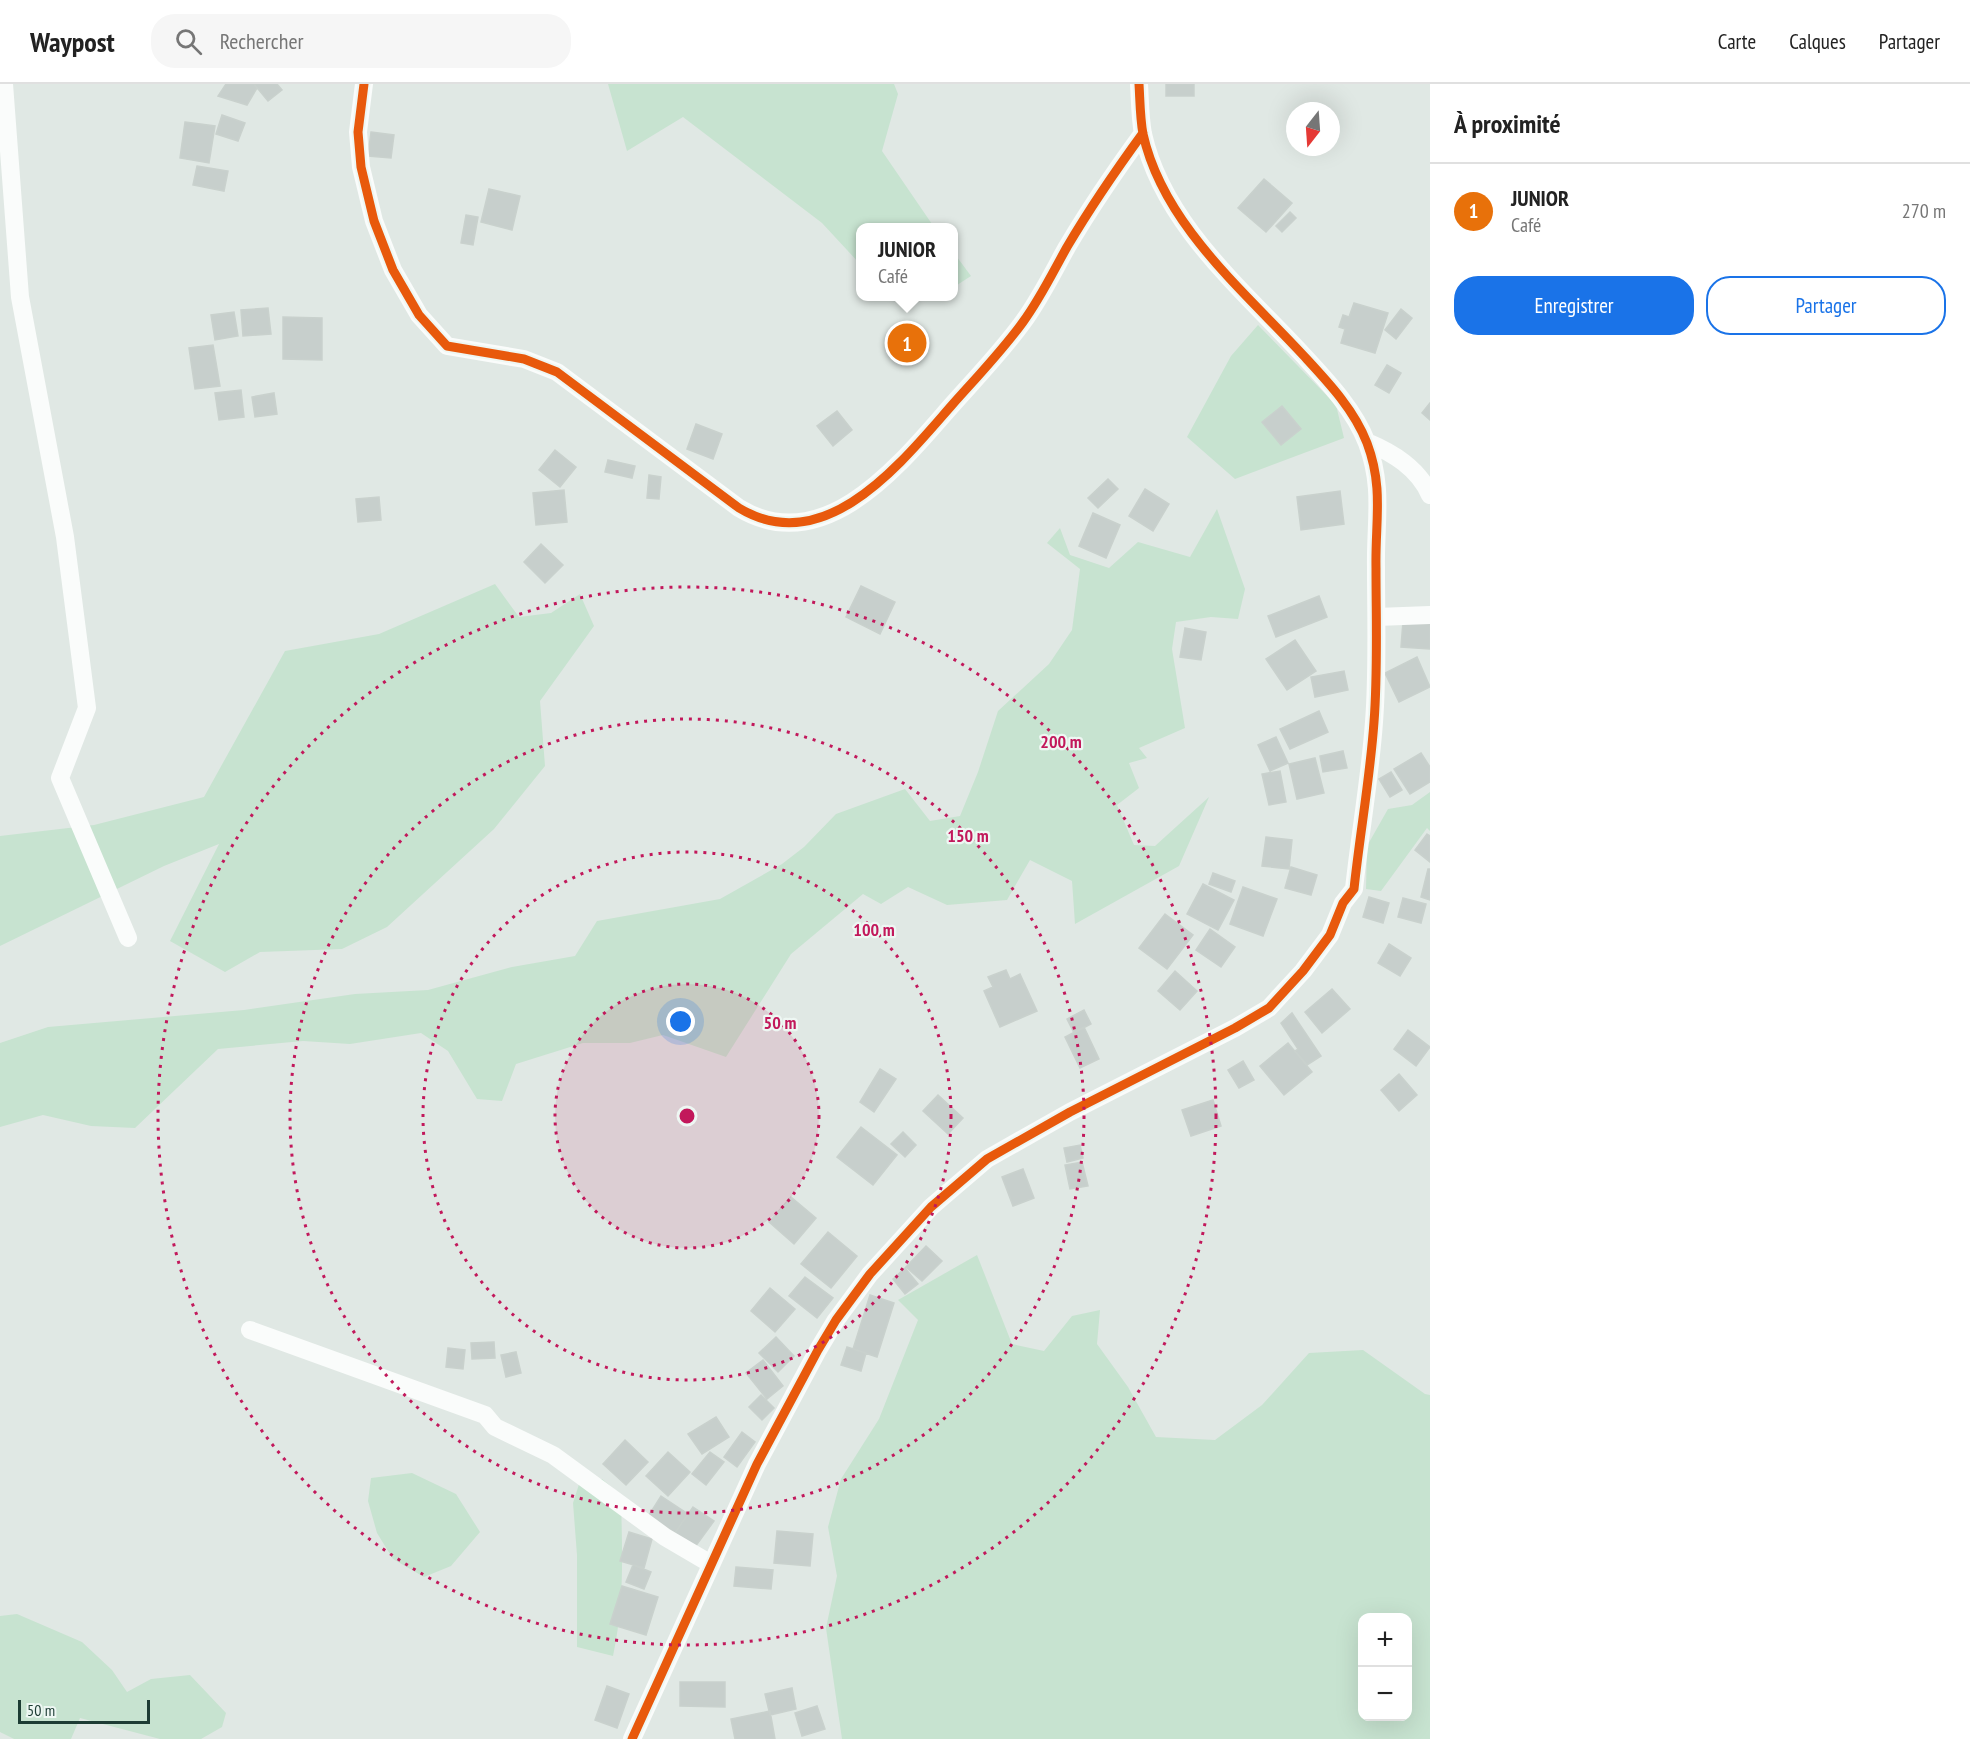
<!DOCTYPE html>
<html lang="fr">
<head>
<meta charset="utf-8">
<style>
	:root { --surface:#fff; --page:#f6f6f6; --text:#222; --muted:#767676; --line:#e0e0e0; --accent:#1a73e8 }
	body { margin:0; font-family:"PT Sans Narrow",sans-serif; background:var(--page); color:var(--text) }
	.controls { position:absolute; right:18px; bottom:18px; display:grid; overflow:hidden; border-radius:12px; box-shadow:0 6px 24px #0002 }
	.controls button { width:54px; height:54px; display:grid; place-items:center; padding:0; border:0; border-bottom:2px solid var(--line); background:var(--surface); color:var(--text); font:30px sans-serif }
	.compass { position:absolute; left:1286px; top:18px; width:54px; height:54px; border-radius:50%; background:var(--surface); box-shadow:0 6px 24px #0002; rotate:197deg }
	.scale { position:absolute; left:18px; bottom:15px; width:132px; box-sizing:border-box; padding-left:6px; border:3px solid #1d3c34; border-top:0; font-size:16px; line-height:21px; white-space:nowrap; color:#1d3c34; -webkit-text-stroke:4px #eef7f3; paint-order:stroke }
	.you { position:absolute; left:681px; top:938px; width:21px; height:21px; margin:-15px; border:4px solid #fff; border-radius:50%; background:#1a73e8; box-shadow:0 0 0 9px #1a73e833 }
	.badge { display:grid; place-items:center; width:39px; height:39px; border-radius:50%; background:var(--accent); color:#fff; font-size:20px; font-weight:700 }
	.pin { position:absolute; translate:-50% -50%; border:3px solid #fff; box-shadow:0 2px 6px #0006 }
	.popup { position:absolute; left:856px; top:139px; width:102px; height:78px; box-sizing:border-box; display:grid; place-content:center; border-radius:12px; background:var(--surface); filter:drop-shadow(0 2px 4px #0005); font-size:20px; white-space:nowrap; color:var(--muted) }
	.popup b { font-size:22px; color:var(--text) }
	.popup::after { content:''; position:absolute; left:50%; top:100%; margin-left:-12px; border:12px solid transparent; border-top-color:var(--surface) }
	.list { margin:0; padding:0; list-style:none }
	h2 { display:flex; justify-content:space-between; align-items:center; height:78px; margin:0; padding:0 24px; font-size:26px }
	h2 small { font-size:20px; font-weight:400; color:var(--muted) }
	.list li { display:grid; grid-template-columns:39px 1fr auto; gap:18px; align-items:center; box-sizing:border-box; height:96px; padding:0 24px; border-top:2px solid var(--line) }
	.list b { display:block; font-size:22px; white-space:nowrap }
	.list p { margin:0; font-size:20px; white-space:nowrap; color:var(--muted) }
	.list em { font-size:20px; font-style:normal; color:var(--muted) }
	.actions { display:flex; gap:12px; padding:18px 24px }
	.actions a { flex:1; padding:14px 0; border:2px solid var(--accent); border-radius:24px; text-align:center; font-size:21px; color:var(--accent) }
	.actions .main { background:var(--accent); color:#fff }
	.icon { flex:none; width:33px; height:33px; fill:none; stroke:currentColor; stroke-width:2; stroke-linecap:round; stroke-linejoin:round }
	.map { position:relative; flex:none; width:1430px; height:1655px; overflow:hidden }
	header { display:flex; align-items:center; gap:36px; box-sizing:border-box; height:84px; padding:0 30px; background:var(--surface); border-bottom:2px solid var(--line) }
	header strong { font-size:28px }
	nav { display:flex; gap:33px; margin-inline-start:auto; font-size:21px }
	.search { width:420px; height:54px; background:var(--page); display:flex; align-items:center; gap:15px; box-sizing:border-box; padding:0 21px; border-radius:24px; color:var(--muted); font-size:22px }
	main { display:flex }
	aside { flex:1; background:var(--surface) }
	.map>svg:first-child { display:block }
	.green { fill:#c7e3d0; fill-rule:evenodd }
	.building { fill:#c7cfcc; stroke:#c9d1cd; stroke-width:1.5 }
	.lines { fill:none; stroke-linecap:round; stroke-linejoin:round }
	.minor { stroke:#fafcfb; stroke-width:18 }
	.cycleway-casing { stroke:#eef7f3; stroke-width:13 }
	.cycleway { stroke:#e8590c; stroke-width:9 }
	.ring { fill:none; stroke:#c2185b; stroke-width:3; stroke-dasharray:3 6 }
	.centre { fill:#c2185b; stroke:#eef7f3; stroke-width:3 }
	.ring-label { font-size:18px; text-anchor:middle; font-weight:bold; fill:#c2185b; stroke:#eef7f3; stroke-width:4.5; stroke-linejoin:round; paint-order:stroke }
</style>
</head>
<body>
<header>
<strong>Waypost</strong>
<div class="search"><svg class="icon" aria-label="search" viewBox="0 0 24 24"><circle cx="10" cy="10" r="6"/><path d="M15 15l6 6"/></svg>Rechercher</div>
<nav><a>Carte</a><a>Calques</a><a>Partager</a></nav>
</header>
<main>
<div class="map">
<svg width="1430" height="1655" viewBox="0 0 1430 1655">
	<rect width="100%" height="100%" fill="#e0e8e4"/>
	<path class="green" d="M 608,0 L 894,0 L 898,10 L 882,67 L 934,143 L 860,144 L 860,180 L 822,139 L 683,33 L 627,67 Z
		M 954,169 L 971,192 L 954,203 Z
		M 1258,241 L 1336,321 L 1344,354 L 1235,395 L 1187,353 L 1231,272 Z
		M 1217,425 L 1245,505 L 1238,535 L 1211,533 L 1176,538 L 1172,565 L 1185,644 L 1139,664 L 1147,674 L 1129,679 L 1139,704 L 1117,721 L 1134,761 L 1155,762 L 1209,713 L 1179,782 L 1075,840 L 1072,797 L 1030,776 L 1007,816 L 947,821 L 908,803 L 881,820 L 863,810 L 791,870 L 726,973 L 663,951 L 630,959 L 583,959 L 516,980 L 502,1017 L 477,1015 L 448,967 L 421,949 L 350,960 L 303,957 L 218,965 L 135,1044 L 91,1042 L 43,1031 L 0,1043 L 0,959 L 48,943 L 244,926 L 355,910 L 428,906 L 512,883 L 575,872 L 597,837 L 720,815 L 782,780 L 804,763 L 836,730 L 905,705 L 930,737 L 960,732 L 978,688 L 998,627 L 1049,580 L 1072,546 L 1080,485 L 1047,459 L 1060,444 L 1070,471 L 1109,484 L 1138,458 L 1190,473 Z
		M 495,500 L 519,533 L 551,529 L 580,510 L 594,542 L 540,617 L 545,682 L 494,745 L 387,843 L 342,865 L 260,868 L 225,888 L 170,857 L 219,760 L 164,782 L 0,862 L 0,752 L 94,741 L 204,713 L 285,567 L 379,550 Z
		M 1430,708 L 1430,747 L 1427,744 L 1381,807 L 1366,805 L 1367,762 L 1388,725 L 1412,721 Z
		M 977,1171 L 1012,1260 L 1044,1267 L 1072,1232 L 1100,1226 L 1097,1260 L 1128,1303 L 1156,1353 L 1215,1356 L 1262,1321 L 1309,1269 L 1363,1266 L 1425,1310 L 1430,1311 L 1430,1655 L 842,1655 L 826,1544 L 837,1492 L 828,1443 L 841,1395 L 879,1335 L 918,1236 L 898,1216 ZM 1362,1534 L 1408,1534 L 1408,1632 L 1362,1632 Z
		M 412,1389 L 456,1410 L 480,1448 L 451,1482 L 424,1493 L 393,1475 L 377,1449 L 368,1417 L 371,1394 Z
		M 581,1394 L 602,1395 L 621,1411 C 622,1467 625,1516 613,1572 L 577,1563 L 577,1471 L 573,1419 Z
		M 17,1530 L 82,1558 L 112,1586 L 127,1608 L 151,1595 L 190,1591 L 226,1629 L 222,1643 L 201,1655 L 160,1655 L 80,1634 L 71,1655 L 14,1655 L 0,1648 L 0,1532 Z"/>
	<path class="building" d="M 226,0 L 254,0 L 257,4 L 247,21 L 218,12 Z
		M 254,0 L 277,0 L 282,6 L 268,17 Z
		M 1166,0 L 1194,0 L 1194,12 L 1166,12 Z
		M 222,31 L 245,39 L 238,57 L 216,50 Z
		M 185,38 L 215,42 L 209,79 L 180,74 Z
		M 371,48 L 394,51 L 391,74 L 368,72 Z
		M 197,82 L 228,87 L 224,107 L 193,101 Z
		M 1264,95 L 1292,119 L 1266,148 L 1238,124 Z
		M 489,105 L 520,112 L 512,146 L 481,138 Z
		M 1290,128 L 1296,134 L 1282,148 L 1276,142 Z
		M 466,131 L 478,133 L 473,161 L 461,159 Z
		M 1354,219 L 1388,229 L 1375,269 L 1341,259 L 1345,245 L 1339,243 L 1343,231 L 1349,233 Z
		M 268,224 L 271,250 L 243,252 L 241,226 Z
		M 1401,225 L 1412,234 L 1396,255 L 1385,246 Z
		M 234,228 L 238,252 L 215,256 L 211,231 Z
		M 283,233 L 322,234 L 322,276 L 283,275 Z
		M 213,261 L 220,302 L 195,305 L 189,264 Z
		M 1387,281 L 1401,289 L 1389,309 L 1375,301 Z
		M 241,306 L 244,333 L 219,336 L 215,309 Z
		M 274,309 L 277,330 L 255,333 L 252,313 Z
		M 1430,319 L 1430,336 L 1422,329 Z
		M 1282,322 L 1301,345 L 1281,361 L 1262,338 Z
		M 837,327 L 852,346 L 833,362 L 817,342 Z
		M 696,340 L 722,350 L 713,375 L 687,365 Z
		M 555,366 L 576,383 L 560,403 L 539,386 Z
		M 608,376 L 635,382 L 632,394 L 605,388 Z
		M 649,391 L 661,393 L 659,415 L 647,414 Z
		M 1108,395 L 1118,405 L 1098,424 L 1088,414 Z
		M 1145,405 L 1169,420 L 1153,447 L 1129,432 Z
		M 564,406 L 567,438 L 536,441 L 533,409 Z
		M 1340,407 L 1344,440 L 1301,446 L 1297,413 Z
		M 379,413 L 381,436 L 358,438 L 356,415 Z
		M 1093,429 L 1120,441 L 1106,474 L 1079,462 Z
		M 541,460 L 563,481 L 545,499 L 524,478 Z
		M 861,502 L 895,518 L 880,550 L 846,533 Z
		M 1319,512 L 1327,533 L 1276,553 L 1268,532 Z
		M 1403,537 L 1430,539 L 1430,565 L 1401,563 Z
		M 1185,544 L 1206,548 L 1201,576 L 1180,573 Z
		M 1295,556 L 1316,587 L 1287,606 L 1266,575 Z
		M 1417,573 L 1430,603 L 1399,618 L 1385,589 Z
		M 1344,587 L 1348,606 L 1315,613 L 1311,593 Z
		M 1319,627 L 1328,648 L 1290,665 L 1280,645 Z
		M 1276,653 L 1288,679 L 1270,687 L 1258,661 Z
		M 1343,667 L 1347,684 L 1323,688 L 1320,672 Z
		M 1421,669 L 1430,683 L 1430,698 L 1410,710 L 1394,685 Z
		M 1315,674 L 1324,709 L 1297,715 L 1289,680 Z
		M 1280,687 L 1286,718 L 1269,721 L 1262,690 Z
		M 1391,688 L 1402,706 L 1390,713 L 1379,695 Z
		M 1427,750 L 1430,752 L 1430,778 L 1415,766 Z
		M 1266,753 L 1292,756 L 1289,785 L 1262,782 Z
		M 1291,783 L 1317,791 L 1311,811 L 1285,804 Z
		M 1428,785 L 1430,785 L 1430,816 L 1421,813 Z
		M 1213,789 L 1235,797 L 1231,808 L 1209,800 Z
		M 1203,800 L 1234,816 L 1218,846 L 1187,830 Z
		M 1243,803 L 1277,815 L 1263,852 L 1230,840 Z
		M 1369,813 L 1389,819 L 1383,839 L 1363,833 Z
		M 1403,814 L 1426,820 L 1421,839 L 1398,833 Z
		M 1165,830 L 1193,851 L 1167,885 L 1139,864 Z
		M 1210,845 L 1235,863 L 1221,883 L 1196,866 Z
		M 1389,860 L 1411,874 L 1400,892 L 1378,879 Z
		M 1006,886 L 1010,895 L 1020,890 L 1037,927 L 1000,943 L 984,907 L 993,903 L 988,893 Z
		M 1175,887 L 1197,907 L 1180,926 L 1158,907 Z
		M 1332,905 L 1350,925 L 1322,949 L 1305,928 Z
		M 1084,926 L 1091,940 L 1074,949 L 1067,935 Z
		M 1292,929 L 1321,972 L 1307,981 L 1295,967 L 1298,965 L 1281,939 Z
		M 1084,943 L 1099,975 L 1080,984 L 1065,953 Z
		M 1408,946 L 1430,963 L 1416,982 L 1394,965 Z
		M 1288,959 L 1312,988 L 1284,1011 L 1260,982 Z
		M 1243,977 L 1254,996 L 1239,1004 L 1228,986 Z
		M 880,985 L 896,995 L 874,1028 L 860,1018 Z
		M 1399,990 L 1417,1011 L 1399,1027 L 1381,1006 Z
		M 938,1011 L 963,1034 L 948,1050 L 923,1027 Z
		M 1213,1016 L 1221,1042 L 1191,1052 L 1182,1026 Z
		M 861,1043 L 897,1071 L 873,1101 L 837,1073 Z
		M 903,1048 L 916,1061 L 905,1073 L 891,1060 Z
		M 1080,1061 L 1083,1074 L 1067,1078 L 1064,1064 Z
		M 1082,1078 L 1088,1102 L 1070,1105 L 1065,1081 Z
		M 1023,1085 L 1034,1114 L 1013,1122 L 1002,1093 Z
		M 791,1113 L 816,1134 L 794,1160 L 769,1138 Z
		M 828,1148 L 857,1172 L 831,1204 L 801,1180 Z
		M 926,1162 L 942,1177 L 922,1197 L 906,1183 Z
		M 905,1184 L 918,1200 L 905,1210 L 893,1195 Z
		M 805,1193 L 833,1214 L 817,1234 L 789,1212 Z
		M 770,1204 L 795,1225 L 775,1248 L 751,1227 Z
		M 870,1211 L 894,1219 L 877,1273 L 853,1265 Z
		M 776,1253 L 794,1272 L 778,1288 L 759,1269 Z
		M 494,1258 L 495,1274 L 472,1275 L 471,1259 Z
		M 847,1263 L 866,1269 L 861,1287 L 841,1281 Z
		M 448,1264 L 465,1266 L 463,1285 L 446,1283 Z
		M 516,1268 L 521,1289 L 506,1293 L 501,1271 Z
		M 763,1276 L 783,1302 L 767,1315 L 746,1289 Z
		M 761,1311 L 774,1324 L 762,1336 L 749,1323 Z
		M 716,1333 L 729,1353 L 702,1370 L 688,1350 Z
		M 742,1348 L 755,1358 L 737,1383 L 724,1373 Z
		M 625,1356 L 648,1378 L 626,1401 L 603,1380 Z
		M 668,1368 L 690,1388 L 668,1412 L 646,1392 Z
		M 710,1368 L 724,1378 L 706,1401 L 692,1390 Z
		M 661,1412 L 688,1430 L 675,1449 L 649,1431 Z
		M 693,1423 L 714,1437 L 695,1463 L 675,1449 Z
		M 777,1447 L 813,1450 L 810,1482 L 774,1479 Z
		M 629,1448 L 652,1455 L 644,1484 L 620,1477 Z
		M 633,1481 L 651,1488 L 644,1505 L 626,1498 Z
		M 736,1483 L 773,1486 L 771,1505 L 734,1502 Z
		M 622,1502 L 658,1513 L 646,1551 L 610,1540 Z
		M 680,1598 L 725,1598 L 725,1623 L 680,1622 Z
		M 607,1602 L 629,1610 L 617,1644 L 595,1636 Z
		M 792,1604 L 796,1625 L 770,1631 L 765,1610 Z
		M 817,1622 L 825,1645 L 802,1652 L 795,1629 Z
		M 770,1627 L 775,1655 L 735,1655 L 731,1635 Z"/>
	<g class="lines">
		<path class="minor" d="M 4,0 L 20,213 L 65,453 L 87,624 L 60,694 L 128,854
			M 364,0 L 358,48 L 361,83 L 374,137 L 393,186 L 419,231 L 447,262 L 524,275 L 557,288 L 739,424 C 825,476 901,379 952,321 C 976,294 1002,267 1023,238 C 1040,215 1053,188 1067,163 C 1090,124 1116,86 1143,49
			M 1367,358 C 1393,369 1418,384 1430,411
			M 1377,533 L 1430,531
			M 250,1246 L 485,1331 L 495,1343 L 553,1371 L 665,1453 L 711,1480
			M 632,1655 L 757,1380 L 818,1266 L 836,1236 L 870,1190 L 931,1123 L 987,1075 L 1070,1028 L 1235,944 L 1269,924 L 1303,887 L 1330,851 L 1343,819 L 1354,805 C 1360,749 1370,694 1374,638 C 1378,587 1376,535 1376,484 C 1375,438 1384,404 1367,359 C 1354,325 1327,297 1303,271 C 1243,206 1163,140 1143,50 C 1140,34 1140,16 1139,0"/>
		<defs>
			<path id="cycleway" d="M 364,0 L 358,48 L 361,83 L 374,137 L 393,186 L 419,231 L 447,262 L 524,275 L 557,288 L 739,424 C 825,476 901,379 952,321 C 976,294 1002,267 1023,238 C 1040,215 1053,188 1067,163 C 1090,124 1116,86 1143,49
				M 632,1655 L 757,1380 L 818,1266 L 836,1236 L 870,1190 L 931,1123 L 987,1075 L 1070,1028 L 1235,944 L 1269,924 L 1303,887 L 1330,851 L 1343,819 L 1354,805 C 1360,749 1370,694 1374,638 C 1378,587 1376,535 1376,484 C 1375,438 1384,404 1367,359 C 1354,325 1327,297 1303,271 C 1243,206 1163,140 1143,50 C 1140,34 1140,16 1139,0"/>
		</defs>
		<use href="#cycleway" class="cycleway-casing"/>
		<use href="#cycleway" class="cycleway"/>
	</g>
	<circle cx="687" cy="1032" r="132" fill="#c2185b" fill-opacity=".12"/>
	<g class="ring">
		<circle cx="687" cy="1032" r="132"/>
		<circle cx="687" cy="1032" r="264"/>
		<circle cx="687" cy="1032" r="397"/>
		<circle cx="687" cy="1032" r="529"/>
	</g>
	<circle cx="687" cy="1032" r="9" class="centre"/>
	<g class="ring-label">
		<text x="1061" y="664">200 m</text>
		<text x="968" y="758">150 m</text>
		<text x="874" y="852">100 m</text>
		<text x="780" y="945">50 m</text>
	</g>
</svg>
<div class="controls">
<button>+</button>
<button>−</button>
</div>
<svg class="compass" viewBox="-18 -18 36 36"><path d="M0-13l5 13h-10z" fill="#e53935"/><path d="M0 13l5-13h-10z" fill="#767676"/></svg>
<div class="scale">50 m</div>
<div class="you"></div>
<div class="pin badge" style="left:907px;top:259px;background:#e8710a">1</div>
<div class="popup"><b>JUNIOR</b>Café</div>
</div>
<aside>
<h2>À proximité<small></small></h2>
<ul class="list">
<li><span class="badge" style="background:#e8710a">1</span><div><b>JUNIOR</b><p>Café</p></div><em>270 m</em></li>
</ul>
<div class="actions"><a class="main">Enregistrer</a><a>Partager</a></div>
</aside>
</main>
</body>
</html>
